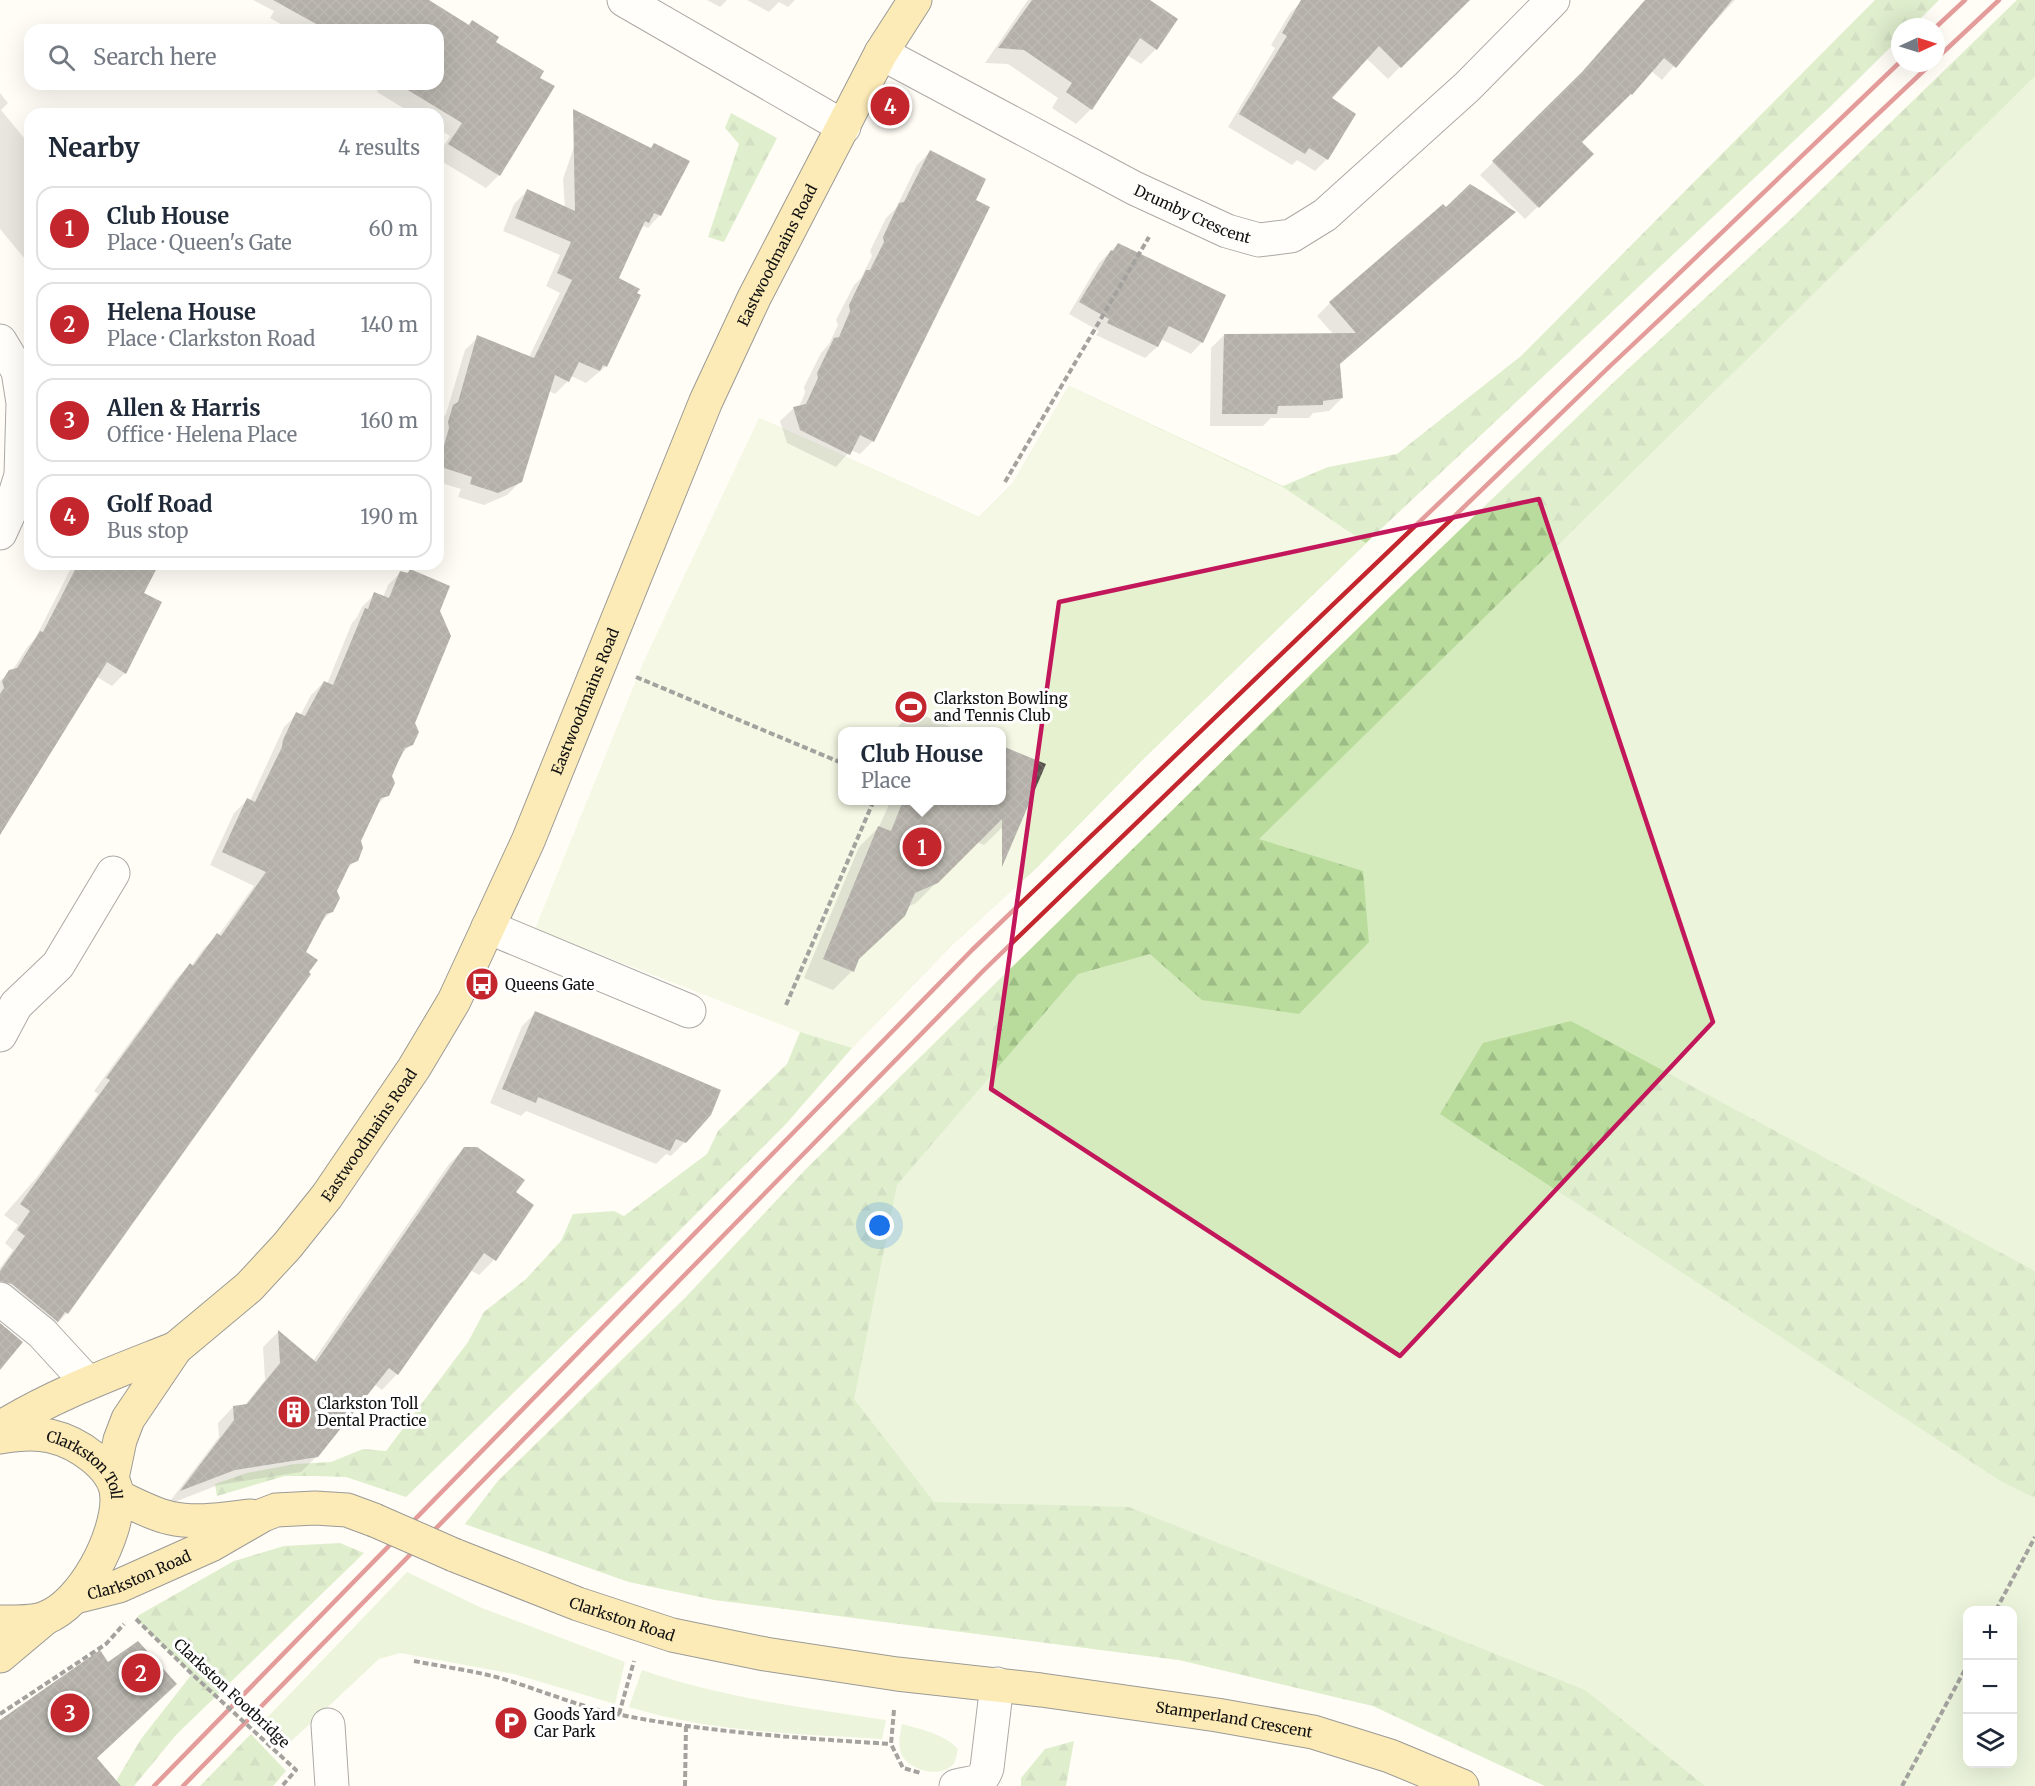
<!DOCTYPE html>
<html lang="en">
<head>
<meta charset="utf-8">
<style>
	:root { --surface:#fff; --page:#f6f6f7; --text:#1f2937; --muted:#747a83; --line:#e0e1e3; --accent:#c4262e }
	body { margin:0; font-family:Merriweather,serif; background:var(--page); color:var(--text) }
	.controls { position:absolute; right:18px; bottom:18px; display:grid; overflow:hidden; border-radius:12px; box-shadow:0 6px 24px #0002 }
	.controls button { width:54px; height:54px; display:grid; place-items:center; padding:0; border:0; border-bottom:2px solid var(--line); background:var(--surface); color:var(--text); font:30px sans-serif }
	.compass { position:absolute; left:1891px; top:18px; width:54px; height:54px; border-radius:50%; background:var(--surface); box-shadow:0 6px 24px #0002; rotate:86deg }
	.you { position:absolute; left:880px; top:1226px; width:21px; height:21px; margin:-15px; border:4px solid #fff; border-radius:50%; background:#1a73e8; box-shadow:0 0 0 9px #1a73e833 }
	.badge { display:grid; place-items:center; width:39px; height:39px; border-radius:50%; background:var(--accent); color:#fff; font-size:20px; font-weight:700 }
	.pin { position:absolute; translate:-50% -50%; border:3px solid #fff; box-shadow:0 2px 6px #0006 }
	.popup { position:absolute; left:838px; top:727px; width:168px; height:78px; box-sizing:border-box; display:grid; place-content:center; border-radius:12px; background:var(--surface); filter:drop-shadow(0 2px 4px #0005); font-size:20px; white-space:nowrap; color:var(--muted) }
	.popup b { font-size:22px; color:var(--text) }
	.popup::after { content:''; position:absolute; left:50%; top:100%; margin-left:-12px; border:12px solid transparent; border-top-color:var(--surface) }
	.list { margin:0; padding:0; list-style:none }
	h2 { display:flex; justify-content:space-between; align-items:center; height:78px; margin:0; padding:0 24px; font-size:26px }
	h2 small { font-size:20px; font-weight:400; color:var(--muted) }
	.list li { display:grid; grid-template-columns:39px 1fr auto; gap:18px; align-items:center; box-sizing:border-box; height:84px; margin:0 12px 12px; padding:0 12px; border:2px solid var(--line); border-radius:18px }
	.list b { display:block; font-size:22px; white-space:nowrap }
	.list p { margin:0; font-size:20px; white-space:nowrap; color:var(--muted) }
	.list em { font-size:20px; font-style:normal; color:var(--muted) }
	.icon { flex:none; width:33px; height:33px; fill:none; stroke:currentColor; stroke-width:2; stroke-linecap:round; stroke-linejoin:round }
	.map { position:relative; flex:none; width:2035px; height:1786px; overflow:hidden }
	.search { position:absolute; background:var(--surface); box-shadow:0 6px 24px #0002; left:24px; top:24px; width:420px; height:66px; display:flex; align-items:center; gap:15px; box-sizing:border-box; padding:0 21px; border-radius:18px; color:var(--muted); font-size:22px }
	.panel { position:absolute; background:var(--surface); box-shadow:0 6px 24px #0002; left:24px; top:108px; width:420px; height:462px; border-radius:18px }
	.map>svg:first-child { display:block }
	.grass { fill:#d5ebbd; fill-rule:evenodd }
	.forest { fill:url(#forest-firs) }
	.pitch { fill:#e6f2cf; fill-rule:evenodd }
	.shadow { fill:#0003 }
	.building { fill:url(#building-cross-hatch) }
	.lines { fill:none; stroke-linecap:round; stroke-linejoin:round }
	.minor-casing { stroke:#444; stroke-width:35 }
	.major-casing { stroke:#222; stroke-width:35 }
	.path { stroke:#333; stroke-width:4; stroke-dasharray:6 3; stroke-linecap:butt }
	.minor { stroke:#fff; stroke-width:33 }
	.major { stroke:#f9d66b; stroke-width:33 }
	.rail { stroke:#c4262e; stroke-width:4.5 }
	.major-bridge-casing { stroke:#222; stroke-width:35; stroke-linecap:butt }
	.path-bridge { stroke:#333; stroke-width:4; stroke-dasharray:6 3; stroke-linecap:butt }
	.major-bridge { stroke:#f9d66b; stroke-width:33 }
	.marked { fill:none; stroke:#c2185b; stroke-width:4.5; stroke-linejoin:round }
	.labels { text-anchor:middle; dominant-baseline:central; stroke-width:6; stroke-linejoin:round; paint-order:stroke }
	.street-label { font-size:15px; fill:#111; stroke:#fff }
	.poi-label { font-size:15px; fill:#111; stroke:#fff; text-anchor:start }
</style>
</head>
<body>
<div class="map">
<svg width="2035" height="1786" viewBox="0 0 2035 1786">
	<defs>
		<pattern id="forest-firs" width="22" height="20" patternUnits="userSpaceOnUse" patternTransform="scale(1.5)"><rect width="22" height="20" fill="#b9dc9c"/><path d="M5 1l3.5 6h-7zM16 11l3.5 6h-7z" fill="#9ebc85"/></pattern>
		<pattern id="building-cross-hatch" width="8" height="8" patternUnits="userSpaceOnUse" patternTransform="scale(1.5)"><rect width="8" height="8" fill="#5a524d"/><path d="M0 0l8 8M0 8l8-8" fill="none" stroke="#6d6662"/></pattern>
	</defs>
	<rect width="100%" height="100%" fill="#fffdf5"/>
	<path class="grass" d="M 2017,0 L 2035,0 L 2035,1786 L 1545,1786 L 1373,1706 L 1179,1660 L 715,1600 L 629,1582 L 465,1524 L 498,1481 L 685,1298 L 806,1169 L 1390,597 L 1615,381 L 1789,221 ZM 1968,1610 L 2012,1610 L 2012,1764 L 1968,1764 Z
		M 407,1572 L 482,1608 L 625,1662 L 615,1704 L 514,1674 L 400,1653 L 379,1659 L 283,1749 L 262,1723 Z
		M 642,1670 C 720,1697 804,1708 886,1720 L 882,1739 C 799,1734 709,1732 629,1707 Z
		M 902,1724 C 921,1729 944,1734 958,1749 C 957,1753 956,1760 954,1763 C 942,1780 907,1770 901,1753 C 898,1743 900,1734 902,1724 Z"/>
	<path class="forest" d="M 1875,0 L 1939,0 L 1912,27 L 1900,27 L 1900,38 L 1831,106 L 1366,543 L 1144,758 L 1036,868 L 951,946 L 852,1048 L 786,1124 L 635,1275 L 406,1497 L 346,1477 L 314,1476 L 285,1476 L 217,1496 L 215,1484 L 247,1473 L 295,1464 L 331,1462 L 363,1449 L 386,1451 L 468,1342 L 484,1312 L 526,1279 L 561,1241 L 573,1214 L 614,1211 L 624,1216 L 707,1154 L 718,1131 L 787,1064 L 800,1032 L 829,997 L 1051,797 L 986,530 L 759,418 L 979,517 L 1013,483 L 1069,386 L 1283,486 L 1328,467 L 1397,454 L 1521,356 Z
		M 2017,0 L 2035,0 L 2035,76 L 1259,839 L 1363,871 L 1369,942 L 1299,1014 L 1202,1000 L 1150,954 L 1078,974 L 897,1185 L 854,1399 L 934,1502 L 1129,1507 L 1585,1690 L 1705,1786 L 1545,1786 L 1373,1706 L 1179,1660 L 715,1600 L 629,1582 L 465,1524 L 498,1481 L 685,1298 L 806,1169 L 1390,597 L 1615,381 L 1789,221 Z
		M 731,113 L 777,138 L 724,242 L 708,237 L 739,144 L 725,128 Z
		M 1571,1021 L 2035,1271 L 2035,1498 L 2002,1482 L 1440,1114 L 1483,1043 Z
		M 340,1543 L 364,1553 L 176,1735 L 134,1786 L 113,1786 L 141,1739 L 192,1674 L 136,1619 L 139,1615 L 234,1561 L 284,1546 Z
		M 251,1734 L 286,1771 L 273,1786 L 200,1786 Z
		M 1074,1741 L 1066,1786 L 1021,1786 L 1021,1778 L 1045,1749 Z"/>
	<path class="pitch" d="M 1069,386 L 1283,487 L 1366,543 L 1144,758 L 1036,868 L 951,946 L 852,1048 L 800,1032 L 535,929 L 643,663 L 759,418 L 979,517 L 1013,483 ZM 842,732 L 1002,732 L 1002,800 L 842,800 Z"/>
	<path class="shadow" d="M 253,0 L 426,0 L 494,42 L 499,175 L 486,188 L 438,159 L 438,155 L 450,136 L 438,129 L 438,114 L 413,114 L 377,92 L 382,84 L 438,84 L 438,30 L 291,30 L 270,18 L 274,11 Z
		M 707,0 L 727,0 L 720,7 Z
		M 747,0 L 795,0 L 788,7 L 779,2 L 769,12 Z
		M 1028,0 L 1147,0 L 1156,49 L 1141,64 L 1127,55 L 1091,109 L 1076,124 L 1052,108 L 1058,98 L 1008,64 L 985,63 Z
		M 1343,0 L 1466,0 L 1388,79 L 1366,58 L 1329,99 L 1327,159 L 1315,171 L 1297,160 L 1292,165 L 1228,127 L 1275,48 L 1271,45 L 1290,13 L 1302,1 Z
		M 1646,0 L 1735,0 L 1712,25 L 1710,24 L 1662,80 L 1651,71 L 1618,107 L 1617,106 L 1580,142 L 1592,154 L 1525,219 L 1480,175 L 1571,86 Z
		M 0,93 L 8,103 L 1,110 L 30,145 L 30,265 L 0,229 Z
		M 579,132 L 660,215 L 648,228 L 644,226 L 638,232 L 617,279 L 606,366 L 586,383 L 571,376 L 568,381 L 555,394 L 549,391 L 520,482 L 507,495 L 484,505 L 458,497 L 461,489 L 438,482 L 438,429 L 441,419 L 446,414 L 465,350 L 478,337 L 529,357 L 560,293 L 546,286 L 560,255 L 503,231 L 514,204 L 527,191 L 565,208 L 563,179 Z
		M 930,152 L 873,441 L 860,454 L 851,450 L 836,467 L 787,443 L 780,421 L 794,408 L 799,407 L 805,393 L 804,387 L 821,353 L 829,344 L 838,325 L 836,320 L 854,285 L 861,278 L 872,256 L 870,251 L 886,218 L 896,208 L 917,165 Z
		M 1446,209 L 1514,213 L 1338,365 L 1342,398 L 1329,411 L 1313,413 L 1309,418 L 1271,418 L 1263,426 L 1210,426 L 1211,348 L 1224,335 L 1334,335 L 1317,316 L 1330,303 Z
		M 1118,244 L 1202,342 L 1191,354 L 1161,339 L 1157,347 L 1145,358 L 1096,335 L 1099,331 L 1069,314 L 1099,263 Z
		M 73,564 L 157,564 L 142,593 L 125,673 L 112,686 L 97,677 L 0,834 L 0,681 L 12,671 L 28,646 L 35,639 Z
		M 410,571 L 438,611 L 413,723 L 411,745 L 399,756 L 390,776 L 387,795 L 374,808 L 359,841 L 356,860 L 344,872 L 335,890 L 332,911 L 320,923 L 304,952 L 309,974 L 67,1313 L 54,1327 L 0,1298 L 0,1268 L 13,1250 L 5,1243 L 18,1225 L 4,1215 L 37,1177 L 98,1094 L 94,1091 L 177,978 L 190,965 L 191,966 L 204,948 L 218,936 L 254,886 L 210,865 L 234,813 L 247,800 L 250,801 L 284,727 L 297,714 L 300,716 L 311,695 L 324,682 L 327,684 L 352,623 L 357,617 L 362,607 L 375,594 L 383,597 L 388,585 L 401,572 L 406,574 Z
		M 913,711 L 963,732 L 893,732 Z
		M 1002,747 L 1044,765 L 1007,823 L 984,845 L 977,842 L 916,903 L 907,907 L 857,960 L 852,971 L 833,990 L 804,978 L 859,847 L 879,827 L 891,800 L 1002,800 Z
		M 535,1013 L 685,1142 L 671,1156 L 666,1154 L 656,1164 L 526,1111 L 521,1116 L 490,1103 L 522,1026 Z
		M 465,1148 L 513,1192 L 494,1260 L 479,1275 L 470,1270 L 397,1374 L 382,1390 L 374,1384 L 317,1456 L 301,1472 L 218,1485 L 167,1505 L 219,1437 L 218,1423 L 233,1407 L 244,1406 L 265,1380 L 263,1347 L 278,1332 L 313,1361 L 449,1164 Z"/>
	<path class="building" d="M 273,0 L 429,0 L 469,25 L 472,20 L 499,37 L 496,42 L 544,71 L 540,78 L 555,86 L 500,176 L 448,144 L 462,123 L 398,84 L 438,84 L 438,30 L 320,30 L 318,25 Z
		M 1032,0 L 1150,0 L 1178,19 L 1157,50 L 1140,38 L 1092,110 L 1066,92 L 1072,83 L 1024,50 L 998,48 Z
		M 1301,0 L 1470,0 L 1401,68 L 1379,46 L 1332,98 L 1356,114 L 1328,160 L 1309,148 L 1305,154 L 1239,114 L 1287,36 L 1282,33 Z
		M 1645,0 L 1732,0 L 1676,68 L 1664,58 L 1632,95 L 1631,94 L 1582,142 L 1594,154 L 1539,208 L 1492,161 L 1582,72 Z
		M 573,109 L 651,148 L 654,143 L 690,161 L 661,216 L 654,213 L 649,223 L 645,221 L 619,278 L 640,289 L 637,293 L 641,295 L 607,367 L 603,365 L 600,371 L 579,362 L 569,382 L 555,375 L 522,482 L 498,493 L 470,484 L 472,477 L 438,466 L 449,428 L 448,422 L 453,405 L 458,402 L 477,335 L 534,358 L 572,280 L 557,273 L 571,242 L 515,218 L 527,189 L 575,211 Z
		M 930,150 L 986,179 L 976,200 L 990,207 L 874,442 L 860,435 L 850,455 L 800,430 L 793,407 L 806,404 L 818,378 L 817,373 L 834,338 L 839,337 L 850,311 L 849,305 L 866,270 L 870,270 L 884,242 L 883,237 L 899,203 L 904,202 Z
		M 1470,184 L 1516,212 L 1340,364 L 1343,398 L 1323,401 L 1323,405 L 1278,406 L 1277,414 L 1222,414 L 1224,334 L 1356,333 L 1329,302 L 1443,204 L 1446,207 Z
		M 1118,243 L 1226,295 L 1203,343 L 1169,326 L 1158,347 L 1107,323 L 1109,319 L 1079,302 L 1111,250 L 1113,251 Z
		M 78,564 L 159,564 L 144,593 L 162,602 L 126,674 L 107,662 L 0,835 L 0,694 L 4,688 L 2,681 L 9,670 L 17,668 L 40,631 L 43,632 Z
		M 410,569 L 450,586 L 440,611 L 451,636 L 415,723 L 419,732 L 413,745 L 405,748 L 398,762 L 392,776 L 395,783 L 389,796 L 381,798 L 361,841 L 363,848 L 358,861 L 350,864 L 337,891 L 340,898 L 333,912 L 326,914 L 306,952 L 318,960 L 309,972 L 311,974 L 68,1314 L 65,1312 L 58,1322 L 12,1284 L 0,1281 L 0,1271 L 25,1236 L 17,1230 L 30,1211 L 20,1204 L 110,1080 L 106,1078 L 190,963 L 193,966 L 217,933 L 221,936 L 266,872 L 222,852 L 247,798 L 255,802 L 282,747 L 283,740 L 296,712 L 305,716 L 324,681 L 333,685 L 365,608 L 368,609 L 374,592 L 389,598 L 400,571 L 408,573 Z
		M 1002,746 L 1046,764 L 1002,867 L 1002,819 L 938,883 L 915,893 L 905,916 L 859,959 L 854,972 L 823,959 L 878,826 L 891,831 L 903,801 L 1002,801 Z
		M 535,1011 L 721,1090 L 711,1115 L 686,1143 L 676,1139 L 670,1151 L 538,1097 L 536,1103 L 502,1089 Z
		M 464,1147 L 477,1147 L 525,1180 L 516,1192 L 534,1205 L 496,1261 L 484,1253 L 398,1375 L 389,1368 L 318,1457 L 235,1470 L 180,1491 L 234,1420 L 233,1406 L 247,1404 L 280,1363 L 278,1330 L 316,1362 Z
		M 0,1323 L 23,1342 L 0,1370 Z
		M 138,1641 L 177,1684 L 97,1758 L 121,1786 L 0,1786 L 0,1720 L 100,1650 L 108,1662 Z"/>
	<g class="lines">
		<defs>
			<g id="minor">
				<path d="M 624,0 L 844,127"/>
				<path id="s1" d="M 881,53 L 1134,188 L 1227,231 L 1259,240 L 1291,236 L 1325,215 L 1467,87 L 1553,0"/>
				<path d="M 0,341 L 18,371 L 23,403 L 21,475 L 10,511 L 0,533"/>
				<path d="M 488,927 L 689,1011"/>
				<path d="M 0,1035 L 16,1005 L 58,965 L 113,873"/>
				<path d="M 0,1299 L 42,1333 L 88,1383"/>
				<path d="M 328,1725 L 332,1786"/>
				<path d="M 956,1786 C 973,1781 981,1786 987,1768 L 997,1684"/>
			</g>
			<g id="major">
				<path d="M 0,1428 C 55,1394 116,1372 176,1348"/>
				<path id="s2" d="M 0,1437 C 17,1434 33,1432 50,1436 C 77,1442 116,1467 117,1497 C 118,1536 83,1604 45,1618 C 33,1623 13,1622 0,1622"/>
				<path id="s3" d="M 112,1478 L 120,1440 L 128,1419 L 176,1348 L 249,1287 L 287,1246 L 327,1196 L 414,1068 L 454,1001 L 528,841 L 706,401 L 754,298 L 881,53 L 915,0"/>
				<path d="M 117,1496 C 134,1504 152,1514 170,1518 C 197,1524 224,1519 251,1516"/>
				<path id="s4" d="M 454,1555 L 578,1604 L 672,1635 L 765,1654 L 897,1674 L 1041,1690 L 1217,1715 L 1313,1732 L 1390,1756 L 1462,1786"/>
				<path id="s5" d="M 75,1597 L 119,1586 L 211,1545 L 263,1515 L 276,1510 L 315,1508 L 347,1510 L 374,1520"/>
				<path d="M 0,1656 L 44,1619"/>
			</g>
		</defs>
		<use href="#minor" class="minor-casing"/>
		<use href="#major" class="major-casing"/>
		<path class="path" d="M 1005,482 L 1149,237
			M 636,677 L 842,763
			M 786,1005 L 874,800
			M 1996,1610 L 2035,1537
			M 414,1661 C 444,1667 477,1671 507,1680 C 542,1691 576,1705 611,1713 C 703,1732 797,1738 891,1744
			M 894,1710 L 891,1744 L 903,1768 L 921,1773
			M 0,1714 L 106,1644 L 124,1624
			M 619,1714 L 634,1661
			M 685,1786 L 686,1725
			M 1902,1786 L 1968,1664"/>
		<use href="#minor" class="minor"/>
		<use href="#major" class="major"/>
		<path class="rail" d="M 1936,27 L 1965,0
			M 1936,59 L 1999,0
			M 154,1786 L 972,950 L 1900,62
			M 183,1786 L 984,970 L 1608,368 L 1932,63"/>
		<defs>
			<path id="major-bridge" d="M 374,1520 L 454,1555"/>
		</defs>
		<use href="#major-bridge" class="major-bridge-casing"/>
		<path class="path-bridge" d="M 136,1619 L 192,1674 L 296,1770 L 282,1786"/>
		<use href="#major-bridge" class="major-bridge"/>
	</g>
	<path d="M0 0H2035V1786H0ZM 1539,499 L 1713,1022 L 1400,1356 L 991,1089 L 1059,602 Z" fill="#fffdf5" fill-opacity=".55" fill-rule="evenodd"/>
	<path class="marked" d="M 1539,499 L 1713,1022 L 1400,1356 L 991,1089 L 1059,602 Z"/>
	<defs>
		<symbol id="stadium-disc" viewBox="-11 -11 22 22"><circle r="9.5" fill="#c4262e" stroke="#fff"/><path d="M0-5a6.5 5 0 1 0 0 10a6.5 5 0 1 0 0-10ZM-3.5-1.8h7v3.6h-7Z" fill="#fff"/></symbol>
		<symbol id="bus-disc" viewBox="-11 -11 22 22"><circle r="9.5" fill="#c4262e" stroke="#fff"/><path d="M-5-6H5V4H4V6H2V4H-2V6H-4V4H-5ZM-3.5-4V0h7V-4ZM-3.5 1.2v1.5H-2V1.2ZM2 1.2v1.5H3.5V1.2Z" fill="#fff"/></symbol>
		<symbol id="building-disc" viewBox="-11 -11 22 22"><circle r="9.5" fill="#c4262e" stroke="#fff"/><path d="M-4-6H4V6H1V3H-1V6H-4ZM-2.5-4.3h1.7v1.8h-1.7ZM.8-4.3h1.7v1.8H.8ZM-2.5-1h1.7V.8h-1.7ZM.8-1h1.7V.8H.8Z" fill="#fff"/></symbol>
		<symbol id="parking-disc" viewBox="-11 -11 22 22"><circle r="9.5" fill="#c4262e" stroke="#fff"/><path d="M-3.5-5.5H1a3.5 3.5 0 0 1 0 7H-1V5.5H-3.5ZM-1-3.4V-.6H.8a1.4 1.4 0 0 0 0-2.8Z" fill="#fff"/></symbol>
	</defs>
	<g fill-rule="evenodd">
		<use href="#stadium-disc" x="892" y="688" width="38" height="38"/>
		<use href="#bus-disc" x="463" y="965" width="38" height="38"/>
		<use href="#building-disc" x="275" y="1393" width="38" height="38"/>
		<use href="#parking-disc" x="492" y="1704" width="38" height="38"/>
	</g>
	<g class="labels">
		<g class="street-label">
			<text stroke="none"><textPath href="#s1" startOffset="351">Drumby Crescent</textPath></text>
			<text stroke="none"><textPath href="#s3" startOffset="1408">Eastwoodmains Road</textPath></text>
			<text stroke="none"><textPath href="#s3" startOffset="922">Eastwoodmains Road</textPath></text>
			<text stroke="none"><textPath href="#s3" startOffset="436">Eastwoodmains Road</textPath></text>
			<text stroke="none"><textPath href="#s2" startOffset="98">Clarkston Toll</textPath></text>
			<text stroke="none"><textPath href="#s5" startOffset="68">Clarkston Road</textPath></text>
			<text stroke="none"><textPath href="#s4" startOffset="180">Clarkston Road</textPath></text>
			<text transform="translate(232 1693) rotate(43)">Clarkston Footbridge</text>
			<text stroke="none"><textPath href="#s4" startOffset="801">Stamperland Crescent</textPath></text>
		</g>
		<g class="poi-label">
			<text x="934" y="698">Clarkston Bowling<tspan x="934" dy="17">and Tennis Club</tspan></text>
			<text x="505" y="984">Queens Gate</text>
			<text x="317" y="1403">Clarkston Toll<tspan x="317" dy="17">Dental Practice</tspan></text>
			<text x="534" y="1714">Goods Yard<tspan x="534" dy="17">Car Park</tspan></text>
		</g>
	</g>
</svg>
<div class="controls">
<button>+</button>
<button>−</button>
<button><svg class="icon" aria-label="layers" viewBox="0 0 24 24"><path d="M12 4l9 5-9 5-9-5zM3 14l9 5 9-5"/></svg></button>
</div>
<svg class="compass" viewBox="-18 -18 36 36"><path d="M0-13l5 13h-10z" fill="#e53935"/><path d="M0 13l5-13h-10z" fill="#747a83"/></svg>
<div class="you"></div>
<div class="pin badge" style="left:922px;top:847px">1</div>
<div class="popup"><b>Club House</b>Place</div>
<div class="pin badge" style="left:141px;top:1673px">2</div>
<div class="pin badge" style="left:70px;top:1713px">3</div>
<div class="pin badge" style="left:890px;top:106px">4</div>
<div class="search"><svg class="icon" aria-label="search" viewBox="0 0 24 24"><circle cx="10" cy="10" r="6"/><path d="M15 15l6 6"/></svg>Search here</div>
<section class="panel">
<h2>Nearby<small>4 results</small></h2>
<ul class="list">
<li><span class="badge">1</span><div><b>Club House</b><p>Place · Queen's Gate</p></div><em>60 m</em></li>
<li><span class="badge">2</span><div><b>Helena House</b><p>Place · Clarkston Road</p></div><em>140 m</em></li>
<li><span class="badge">3</span><div><b>Allen &amp; Harris</b><p>Office · Helena Place</p></div><em>160 m</em></li>
<li><span class="badge">4</span><div><b>Golf Road</b><p>Bus stop</p></div><em>190 m</em></li>
</ul>
</section>
</div>
</body>
</html>
